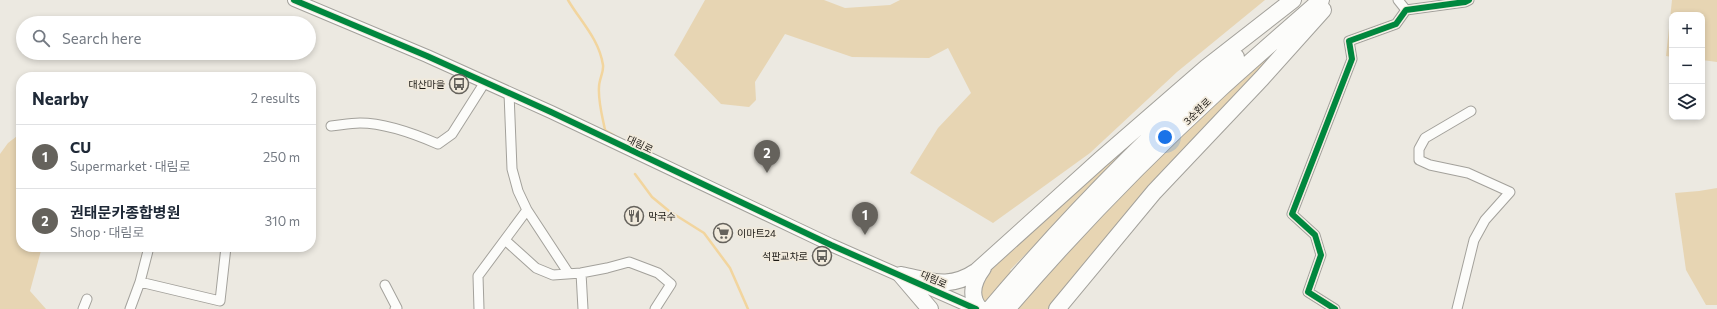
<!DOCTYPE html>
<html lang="en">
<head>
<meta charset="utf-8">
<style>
	:root { --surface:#fff; --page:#f2f2f3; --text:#1f2937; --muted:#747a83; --line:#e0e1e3; --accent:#65625c }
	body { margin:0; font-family:Commissioner,"Noto Sans KR",sans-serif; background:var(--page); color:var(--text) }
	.controls { position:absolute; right:12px; top:12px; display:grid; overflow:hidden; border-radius:8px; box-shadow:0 2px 6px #0003 }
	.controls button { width:36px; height:36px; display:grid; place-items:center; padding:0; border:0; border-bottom:1px solid var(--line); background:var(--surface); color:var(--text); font:20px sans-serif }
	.you { position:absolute; left:1165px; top:137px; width:14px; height:14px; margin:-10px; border:3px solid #fff; border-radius:50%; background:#1a73e8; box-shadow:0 0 0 6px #1a73e833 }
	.badge { display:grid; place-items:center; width:26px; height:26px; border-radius:50%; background:var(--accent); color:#fff; font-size:13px; font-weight:700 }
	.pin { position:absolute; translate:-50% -33px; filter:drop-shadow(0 1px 2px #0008) }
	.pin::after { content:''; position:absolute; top:21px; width:14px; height:12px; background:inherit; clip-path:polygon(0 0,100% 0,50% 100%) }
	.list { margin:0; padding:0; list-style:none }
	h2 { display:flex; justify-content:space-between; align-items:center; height:52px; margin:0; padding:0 16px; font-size:17px }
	h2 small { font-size:13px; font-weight:400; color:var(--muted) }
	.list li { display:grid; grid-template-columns:26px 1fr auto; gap:12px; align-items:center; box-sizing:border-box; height:64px; padding:0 16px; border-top:1px solid var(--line) }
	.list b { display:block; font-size:15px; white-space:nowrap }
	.list p { margin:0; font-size:13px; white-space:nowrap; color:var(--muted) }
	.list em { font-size:13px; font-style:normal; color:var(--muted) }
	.icon { flex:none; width:22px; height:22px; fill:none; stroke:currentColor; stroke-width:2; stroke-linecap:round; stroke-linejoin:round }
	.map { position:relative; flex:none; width:1717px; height:309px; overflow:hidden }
	.search { position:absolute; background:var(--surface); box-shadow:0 2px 6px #0003; left:16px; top:16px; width:300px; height:44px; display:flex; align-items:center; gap:10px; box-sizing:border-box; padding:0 14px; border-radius:22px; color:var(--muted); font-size:15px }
	.panel { position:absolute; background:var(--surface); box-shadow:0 2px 6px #0003; left:16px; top:72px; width:300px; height:180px; border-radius:16px }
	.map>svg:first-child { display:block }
	.green { fill:#e7d5b3 }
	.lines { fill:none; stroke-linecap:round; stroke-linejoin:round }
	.stream { stroke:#f2d59e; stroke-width:2.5 }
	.street-casing { stroke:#a3a19b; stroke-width:11 }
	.secondary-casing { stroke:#a3a19b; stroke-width:14 }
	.highway-casing { stroke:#a3a19b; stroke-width:18 }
	.street { stroke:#fcfcfa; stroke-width:9 }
	.secondary { stroke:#fcfcfa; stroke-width:12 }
	.highway { stroke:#fcfcfa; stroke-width:16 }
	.cycleway-casing { stroke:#f1eadc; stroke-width:8 }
	.cycleway { stroke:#00873e; stroke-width:6 }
	.labels { text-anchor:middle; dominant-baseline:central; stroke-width:3.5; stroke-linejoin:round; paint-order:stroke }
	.poi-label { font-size:10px; fill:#1d1a15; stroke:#f1eadc; text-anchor:end }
	.street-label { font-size:10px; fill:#1d1a15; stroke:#f1eadc }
</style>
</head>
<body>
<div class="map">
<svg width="1717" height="309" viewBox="0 0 1717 309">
	<rect width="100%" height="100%" fill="#ece9e1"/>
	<path class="green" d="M 705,0 L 824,0 L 845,8 L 890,5 L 900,0 L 1265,0 L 1177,72 L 1090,153 L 993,223 L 910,173 L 938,128 L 971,93 L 948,48 L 929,58 L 852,57 L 785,34 L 755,82 L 756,100 L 749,107 L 721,104 L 674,55 Z
		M 1672,0 L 1717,0 L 1717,62 L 1702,60 L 1702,15 L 1672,15 L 1672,57 L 1666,56 Z
		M 1246,39 L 1090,189 L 1010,270 L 1034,287 L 1094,219 L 1166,149 L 1283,44 L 1048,309 L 1001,309 L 981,300 L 978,289 L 982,277 Z
		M 21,133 L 21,247 L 42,247 L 30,291 L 46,309 L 0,309 L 0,154 L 8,143 Z
		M 1717,188 L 1717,305 L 1706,305 L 1686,270 L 1675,193 L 1699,191 Z"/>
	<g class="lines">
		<path class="stream" d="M 568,0 C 581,22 599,39 603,65 C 604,72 599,79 599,87 C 598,101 602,115 605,130 L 615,136
			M 635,174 L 652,197 L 669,211 L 704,233 L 730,268 L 748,309"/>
		<defs>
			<path id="street" d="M 1398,0 L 1406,10
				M 331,126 C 341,125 350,123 360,123 C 385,123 415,134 438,144 L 452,134 L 485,82
				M 527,210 L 569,274
				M 505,240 L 536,268 L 553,275 L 581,273 L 607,268 L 629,262 L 658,273 L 671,284 L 655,309
				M 581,273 L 583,309
				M 140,282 L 149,247
				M 385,285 L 397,308 L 395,309
				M 83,309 L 87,299
				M 130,309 L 140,282 L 220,301 L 226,247
				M 479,309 L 478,276 L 527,210 L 518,191 L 512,169 L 509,93
				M 1335,309 L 1308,292 L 1321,255 L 1315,235 L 1292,214 L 1352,59 L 1349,41 L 1396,24 L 1406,10 L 1465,2 L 1469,0
				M 1457,309 L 1474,240 L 1485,220 L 1510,192 L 1468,173 L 1430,165 L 1419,160 L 1419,149 L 1425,138 L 1471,111"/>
			<path id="secondary" d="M 294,0 L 427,56 L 551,112 L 831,245 L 976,309"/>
			<path id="highway" d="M 901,275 C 931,281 949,290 977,271 L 1100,160 L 1207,67 L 1293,0
				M 901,275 L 930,309
				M 980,309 C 968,296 974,280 983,268
				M 990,309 C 1065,220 1149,135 1236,57
				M 1007,309 C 1073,232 1144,159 1219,90 C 1253,59 1287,30 1321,0
				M 1057,309 L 1154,192 L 1262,78 L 1323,10"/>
		</defs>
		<use href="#street" class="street-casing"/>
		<use href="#secondary" class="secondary-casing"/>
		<use href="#highway" class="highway-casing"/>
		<use href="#street" class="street"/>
		<use href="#secondary" class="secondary"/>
		<use href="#highway" class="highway"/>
		<defs>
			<path id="cycleway" d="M 294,0 L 427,56 L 551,112 L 831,245 L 976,309
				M 1335,309 L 1308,292 L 1321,255 L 1315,235 L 1292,214 L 1352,59 L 1349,41 L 1396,24 L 1406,10 L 1465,2 L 1469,0"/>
		</defs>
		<use href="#cycleway" class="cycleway-casing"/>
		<use href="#cycleway" class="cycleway"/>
	</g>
	<defs>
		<symbol id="bus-ring" viewBox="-11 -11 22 22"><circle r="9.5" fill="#f1eadc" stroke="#65625c" stroke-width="1.5"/><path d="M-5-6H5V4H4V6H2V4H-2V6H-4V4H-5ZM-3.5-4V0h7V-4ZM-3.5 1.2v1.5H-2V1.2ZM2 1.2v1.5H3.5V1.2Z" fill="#65625c"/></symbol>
		<symbol id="restaurant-ring" viewBox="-11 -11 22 22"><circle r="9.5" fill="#f1eadc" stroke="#65625c" stroke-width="1.5"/><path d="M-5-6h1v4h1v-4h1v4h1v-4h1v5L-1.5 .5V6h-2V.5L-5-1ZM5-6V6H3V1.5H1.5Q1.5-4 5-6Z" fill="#65625c"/></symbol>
		<symbol id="supermarket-ring" viewBox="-11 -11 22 22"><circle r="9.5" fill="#f1eadc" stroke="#65625c" stroke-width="1.5"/><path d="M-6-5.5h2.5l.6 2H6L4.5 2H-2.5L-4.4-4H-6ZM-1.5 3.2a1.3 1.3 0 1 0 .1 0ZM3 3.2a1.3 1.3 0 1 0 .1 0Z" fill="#65625c"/></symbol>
	</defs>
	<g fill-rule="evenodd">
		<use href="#bus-ring" x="448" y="73" width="22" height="22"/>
		<use href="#restaurant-ring" x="623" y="205" width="22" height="22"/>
		<use href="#supermarket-ring" x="712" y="222" width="22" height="22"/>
		<use href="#bus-ring" x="811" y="245" width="22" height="22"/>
	</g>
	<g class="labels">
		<g class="poi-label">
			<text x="445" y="84">대산마을</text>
			<text x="648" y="216" text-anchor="start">막국수</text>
			<text x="737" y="233" text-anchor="start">이마트24</text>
			<text x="808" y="256">석판교차로</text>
		</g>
		<g class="street-label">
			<text transform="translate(1197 111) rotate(-44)">3순환로</text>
			<text transform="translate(640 144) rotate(26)">대림로</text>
			<text transform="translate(934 279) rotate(24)">대림로</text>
		</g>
	</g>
</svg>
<div class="controls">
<button>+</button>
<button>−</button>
<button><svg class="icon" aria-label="layers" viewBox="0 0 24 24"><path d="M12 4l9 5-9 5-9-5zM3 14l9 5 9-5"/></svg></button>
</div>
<div class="you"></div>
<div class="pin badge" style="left:865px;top:235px">1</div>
<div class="pin badge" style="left:767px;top:173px">2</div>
<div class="search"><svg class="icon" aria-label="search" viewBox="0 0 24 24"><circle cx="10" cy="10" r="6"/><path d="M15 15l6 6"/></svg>Search here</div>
<section class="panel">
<h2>Nearby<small>2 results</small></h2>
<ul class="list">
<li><span class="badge">1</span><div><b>CU</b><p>Supermarket · 대림로</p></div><em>250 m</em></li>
<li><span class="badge">2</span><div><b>권태문카종합병원</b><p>Shop · 대림로</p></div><em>310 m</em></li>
</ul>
</section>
</div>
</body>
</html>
